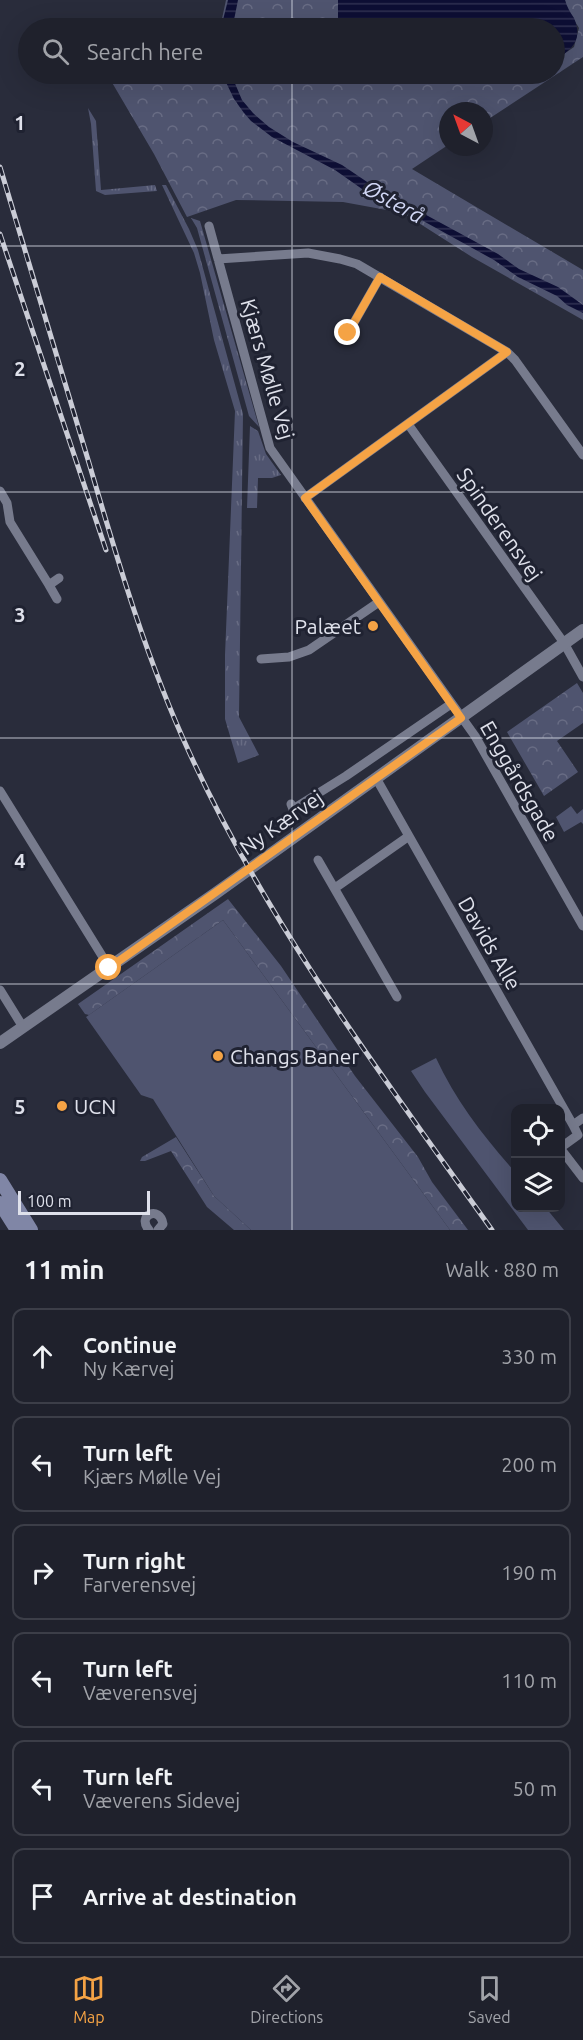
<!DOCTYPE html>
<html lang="en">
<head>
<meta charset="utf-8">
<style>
	:root { --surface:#1f212c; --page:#272934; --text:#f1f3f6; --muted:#a1a3a9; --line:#3c3e48; --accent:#f5a345 }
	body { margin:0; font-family:Ubuntu,sans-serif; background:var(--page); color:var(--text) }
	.controls { position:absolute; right:18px; bottom:18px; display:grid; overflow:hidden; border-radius:12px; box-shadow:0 6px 24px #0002 }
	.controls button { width:54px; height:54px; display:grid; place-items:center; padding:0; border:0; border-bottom:2px solid var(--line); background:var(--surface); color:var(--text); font:30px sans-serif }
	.compass { position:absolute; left:439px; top:102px; width:54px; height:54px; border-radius:50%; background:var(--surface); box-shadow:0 6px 24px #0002; rotate:319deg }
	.scale { position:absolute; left:18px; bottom:15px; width:132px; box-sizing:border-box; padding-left:6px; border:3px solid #dfe1eb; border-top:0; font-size:16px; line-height:21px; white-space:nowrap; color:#dfe1eb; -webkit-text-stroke:4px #1f2231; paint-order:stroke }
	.stop { position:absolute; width:18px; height:18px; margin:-14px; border:4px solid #f5a345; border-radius:50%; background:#fff }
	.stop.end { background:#f5a345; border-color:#fff; box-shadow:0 2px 6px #0008 }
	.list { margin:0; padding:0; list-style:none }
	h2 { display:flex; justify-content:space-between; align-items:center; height:78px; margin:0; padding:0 24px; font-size:26px }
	h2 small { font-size:20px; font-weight:400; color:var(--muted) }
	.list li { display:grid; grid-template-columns:39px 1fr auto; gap:18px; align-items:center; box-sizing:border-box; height:96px; margin:0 12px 12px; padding:0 12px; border:2px solid var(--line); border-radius:12px }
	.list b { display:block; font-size:22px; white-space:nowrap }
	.list p { margin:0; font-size:20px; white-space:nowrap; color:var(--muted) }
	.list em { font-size:20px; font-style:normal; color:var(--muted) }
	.icon { flex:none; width:33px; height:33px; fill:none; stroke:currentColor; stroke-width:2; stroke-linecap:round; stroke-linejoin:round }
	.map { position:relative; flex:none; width:583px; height:1230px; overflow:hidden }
	.search { position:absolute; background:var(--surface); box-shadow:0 6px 24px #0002; left:18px; right:18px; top:18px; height:66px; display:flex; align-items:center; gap:15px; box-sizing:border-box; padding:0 21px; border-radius:33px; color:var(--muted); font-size:22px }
	.sheet { height:726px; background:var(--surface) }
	nav { display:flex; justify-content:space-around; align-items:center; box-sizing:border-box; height:84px; border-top:2px solid var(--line); background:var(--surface); font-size:16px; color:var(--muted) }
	nav a { display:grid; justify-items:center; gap:3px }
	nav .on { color:var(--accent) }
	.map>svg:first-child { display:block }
	.grass { fill:url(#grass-tufts) }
	.forest { fill:url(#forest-crowns) }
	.garden { fill:#4f546f }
	.water { fill:url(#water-rules) }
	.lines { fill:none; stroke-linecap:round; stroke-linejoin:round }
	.minor { stroke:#777b8d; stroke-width:9 }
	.tertiary { stroke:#777b8d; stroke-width:12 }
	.secondary { stroke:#8086a6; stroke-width:14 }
	.rail-casing { stroke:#caccd6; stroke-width:5 }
	.rail { stroke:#1f2231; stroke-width:3; stroke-dasharray:9; stroke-linecap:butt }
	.route { stroke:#f5a345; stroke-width:8 }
	.grid { fill:none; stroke:#dfe1eb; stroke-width:1.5; stroke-opacity:0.55 }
	.poi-dot { fill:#f5a345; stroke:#1f2231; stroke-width:2 }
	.labels { text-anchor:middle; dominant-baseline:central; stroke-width:6; stroke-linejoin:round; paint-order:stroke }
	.street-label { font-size:21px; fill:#dfe1eb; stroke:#1f2231 }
	.poi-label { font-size:21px; fill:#dfe1eb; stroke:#1f2231; text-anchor:start }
	.water-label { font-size:22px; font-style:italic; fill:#d2d8f6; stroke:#1f2231 }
	.grid-label { font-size:20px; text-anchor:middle; font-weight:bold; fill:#dfe1eb; stroke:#1f2231; stroke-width:6; stroke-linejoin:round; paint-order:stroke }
</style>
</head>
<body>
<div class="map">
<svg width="583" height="1230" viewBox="0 0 583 1230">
	<defs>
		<pattern id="grass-tufts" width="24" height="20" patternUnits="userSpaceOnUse" patternTransform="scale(1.5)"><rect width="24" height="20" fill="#4f546f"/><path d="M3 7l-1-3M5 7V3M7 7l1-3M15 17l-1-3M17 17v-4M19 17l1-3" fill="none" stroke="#686c84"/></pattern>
		<pattern id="forest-crowns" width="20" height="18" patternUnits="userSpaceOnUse" patternTransform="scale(1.5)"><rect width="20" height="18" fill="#4f546f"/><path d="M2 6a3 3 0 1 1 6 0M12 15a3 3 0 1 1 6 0" fill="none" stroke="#686c84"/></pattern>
		<pattern id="water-rules" width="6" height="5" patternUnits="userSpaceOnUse" patternTransform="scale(1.5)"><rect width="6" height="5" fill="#0d0e34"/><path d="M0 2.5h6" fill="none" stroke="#303152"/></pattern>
	</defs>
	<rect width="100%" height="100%" fill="#292c3b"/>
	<path class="grass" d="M 88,108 L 96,121 L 101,190 L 155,185 L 157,191 L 105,195 L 96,191 L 91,124 Z
		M 162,185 L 166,185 L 189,229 L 198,250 L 243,414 L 239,717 L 259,755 L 238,763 L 225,719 L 225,655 L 235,411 L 214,340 L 200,273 L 194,253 Z
		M 191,218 L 200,221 L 259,427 L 249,416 L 197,228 Z
		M 250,426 L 258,431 L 266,454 L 281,475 L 272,478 L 258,478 L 257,508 L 247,508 Z"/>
	<path class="forest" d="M 226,0 L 338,0 L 338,28 L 220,28 Z
		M 565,0 L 583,0 L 583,57 L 484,122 L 484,111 L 448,111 L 448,145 L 412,169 L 583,270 L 583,320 L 472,257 L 403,213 L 343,202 L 236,200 L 187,217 L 154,154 L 107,74 L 174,74 L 216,78 L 217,74 L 554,74 L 555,60 L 574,47 L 579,28 L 566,7 Z
		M 577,683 L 583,693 L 583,723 L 557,741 L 578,772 L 544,796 L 507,732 Z
		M 228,899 L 281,966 L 355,1076 L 418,1157 L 432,1182 L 468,1230 L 450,1230 L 223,920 L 89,1015 L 85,1014 L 78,1004 Z
		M 176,1137 L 214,1196 L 251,1230 L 234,1230 L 207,1207 L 171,1151 L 145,1161 L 140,1161 L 142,1157 Z"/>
	<path class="garden" d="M 571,806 L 577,814 L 583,809 L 583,824 L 581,822 L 564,832 L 556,817 Z
		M 223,920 L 450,1230 L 251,1230 L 214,1196 L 153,1099 L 141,1095 L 86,1017 Z
		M 436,1058 C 456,1101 484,1137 515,1172 L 516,1208 L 546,1208 L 564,1230 L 528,1230 L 425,1092 L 411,1071 Z"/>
	<path class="water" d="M 228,0 L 238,0 L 233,25 L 232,28 L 221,28 Z
		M 338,0 L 565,0 C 567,7 570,12 574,18 C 583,40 573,49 555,60 L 554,28 L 338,28 Z
		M 222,74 L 231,74 L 242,100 L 253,113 L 269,127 L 293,142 L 342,165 L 379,190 L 395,195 L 417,210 L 498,254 L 519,269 L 558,287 L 583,305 L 583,313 L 567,305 L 557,296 L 518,277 L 494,260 L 407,212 L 372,196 L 335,170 L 272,137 L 251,121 L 244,113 L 234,99 Z"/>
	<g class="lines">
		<path class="minor" d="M 209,226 L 270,448 L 475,736 L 583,926
			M 218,259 L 308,253 L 340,259 L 357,264 L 507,352 L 515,360 L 583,455
			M 348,333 L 380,277
			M 408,424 L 564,643 L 583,677
			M 0,491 L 7,503 L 10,522 L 49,585
			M 305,498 L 507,352
			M 57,599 L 49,585 L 59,578
			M 261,659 L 289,657 L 309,650 L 379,602
			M 376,778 L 573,1125 L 583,1118
			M 0,791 L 109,967
			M 291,804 L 293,809 L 346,776 L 451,704
			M 318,860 L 397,997
			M 335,888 L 409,836
			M 0,990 L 23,1027
			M 560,1148 L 583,1178
			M 560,1148 L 578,1135 L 573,1125
			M 149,1230 C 136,1215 160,1205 163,1224 L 158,1230"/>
		<path class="tertiary" d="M 0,1043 L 216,893 L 583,630"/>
		<path class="secondary" d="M 0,1180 L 31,1230
			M 0,1203 L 17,1230"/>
		<defs>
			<path id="rail" d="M 0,167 C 29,265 59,364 89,463 C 118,562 147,661 190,754 C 269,926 383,1077 492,1230
				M 0,234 L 106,550"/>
		</defs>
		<use href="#rail" class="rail-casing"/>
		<use href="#rail" class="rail"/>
	</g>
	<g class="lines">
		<path class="route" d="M 109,968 L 461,718 L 305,498 L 507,352 L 380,277 L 348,333"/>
	</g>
	<path class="grid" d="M 292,0 L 292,28M 292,74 L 292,1230M 0,246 L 583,246M 0,492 L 583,492M 0,738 L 583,738M 0,984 L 583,984"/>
	<g class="poi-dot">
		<circle cx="373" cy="626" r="6"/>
		<circle cx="218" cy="1056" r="6"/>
		<circle cx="62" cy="1106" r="6"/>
	</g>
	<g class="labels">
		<g class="street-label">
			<text transform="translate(268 369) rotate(74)">Kjærs Mølle Vej</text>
			<text transform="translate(500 524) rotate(55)">Spinderensvej</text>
			<text transform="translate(520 781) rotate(60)">Enggårdsgade</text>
			<text transform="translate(281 822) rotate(-35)">Ny Kærvej</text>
			<text transform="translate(490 943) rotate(60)">Davids Alle</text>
		</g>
		<g class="poi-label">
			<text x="361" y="626" text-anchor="end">Palæet</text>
			<text x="230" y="1056">Changs Baner</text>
			<text x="74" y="1106">UCN</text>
		</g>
		<g class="water-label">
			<text transform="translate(394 201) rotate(29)">Østerå</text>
		</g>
	</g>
	<g class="grid-label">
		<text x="20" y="130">1</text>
		<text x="20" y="376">2</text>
		<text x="20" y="622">3</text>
		<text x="20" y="868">4</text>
		<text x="20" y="1114">5</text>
	</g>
</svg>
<div class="controls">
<button><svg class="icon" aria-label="locate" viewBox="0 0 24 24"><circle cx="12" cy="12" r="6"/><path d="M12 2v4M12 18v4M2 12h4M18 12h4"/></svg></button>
<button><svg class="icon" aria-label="layers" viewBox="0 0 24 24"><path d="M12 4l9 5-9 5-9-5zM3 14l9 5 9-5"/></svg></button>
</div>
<svg class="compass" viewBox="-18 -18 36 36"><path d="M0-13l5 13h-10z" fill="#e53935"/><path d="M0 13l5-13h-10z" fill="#a1a3a9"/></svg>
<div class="scale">100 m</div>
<div class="stop" style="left:109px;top:968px"></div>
<div class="stop end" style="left:348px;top:333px"></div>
<div class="search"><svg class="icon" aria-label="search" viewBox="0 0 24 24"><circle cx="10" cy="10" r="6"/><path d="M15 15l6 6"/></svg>Search here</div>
</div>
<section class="sheet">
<h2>11 min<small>Walk · 880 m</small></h2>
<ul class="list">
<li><svg class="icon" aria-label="ahead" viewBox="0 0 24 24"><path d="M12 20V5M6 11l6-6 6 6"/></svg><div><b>Continue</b><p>Ny Kærvej</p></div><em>330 m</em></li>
<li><svg class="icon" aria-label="left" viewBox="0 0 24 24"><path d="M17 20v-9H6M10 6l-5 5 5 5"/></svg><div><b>Turn left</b><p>Kjærs Mølle Vej</p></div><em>200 m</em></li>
<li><svg class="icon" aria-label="right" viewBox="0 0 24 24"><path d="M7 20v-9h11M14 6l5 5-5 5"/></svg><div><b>Turn right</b><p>Farverensvej</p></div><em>190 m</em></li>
<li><svg class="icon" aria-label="left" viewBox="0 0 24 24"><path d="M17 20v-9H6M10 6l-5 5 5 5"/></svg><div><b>Turn left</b><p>Væverensvej</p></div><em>110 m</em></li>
<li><svg class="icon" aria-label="left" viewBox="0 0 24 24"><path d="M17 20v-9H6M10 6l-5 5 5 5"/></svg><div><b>Turn left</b><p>Væverens Sidevej</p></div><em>50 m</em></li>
<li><svg class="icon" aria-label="arrive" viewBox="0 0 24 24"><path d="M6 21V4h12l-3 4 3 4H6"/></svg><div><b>Arrive at destination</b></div></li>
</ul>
</section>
<nav>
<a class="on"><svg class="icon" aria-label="map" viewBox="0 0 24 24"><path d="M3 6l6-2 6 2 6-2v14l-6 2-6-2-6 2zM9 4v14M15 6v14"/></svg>Map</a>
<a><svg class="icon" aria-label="directions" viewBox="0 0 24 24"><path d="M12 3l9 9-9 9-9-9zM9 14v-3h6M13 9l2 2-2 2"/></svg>Directions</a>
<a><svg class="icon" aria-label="saved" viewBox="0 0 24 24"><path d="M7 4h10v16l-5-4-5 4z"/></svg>Saved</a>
</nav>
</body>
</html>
